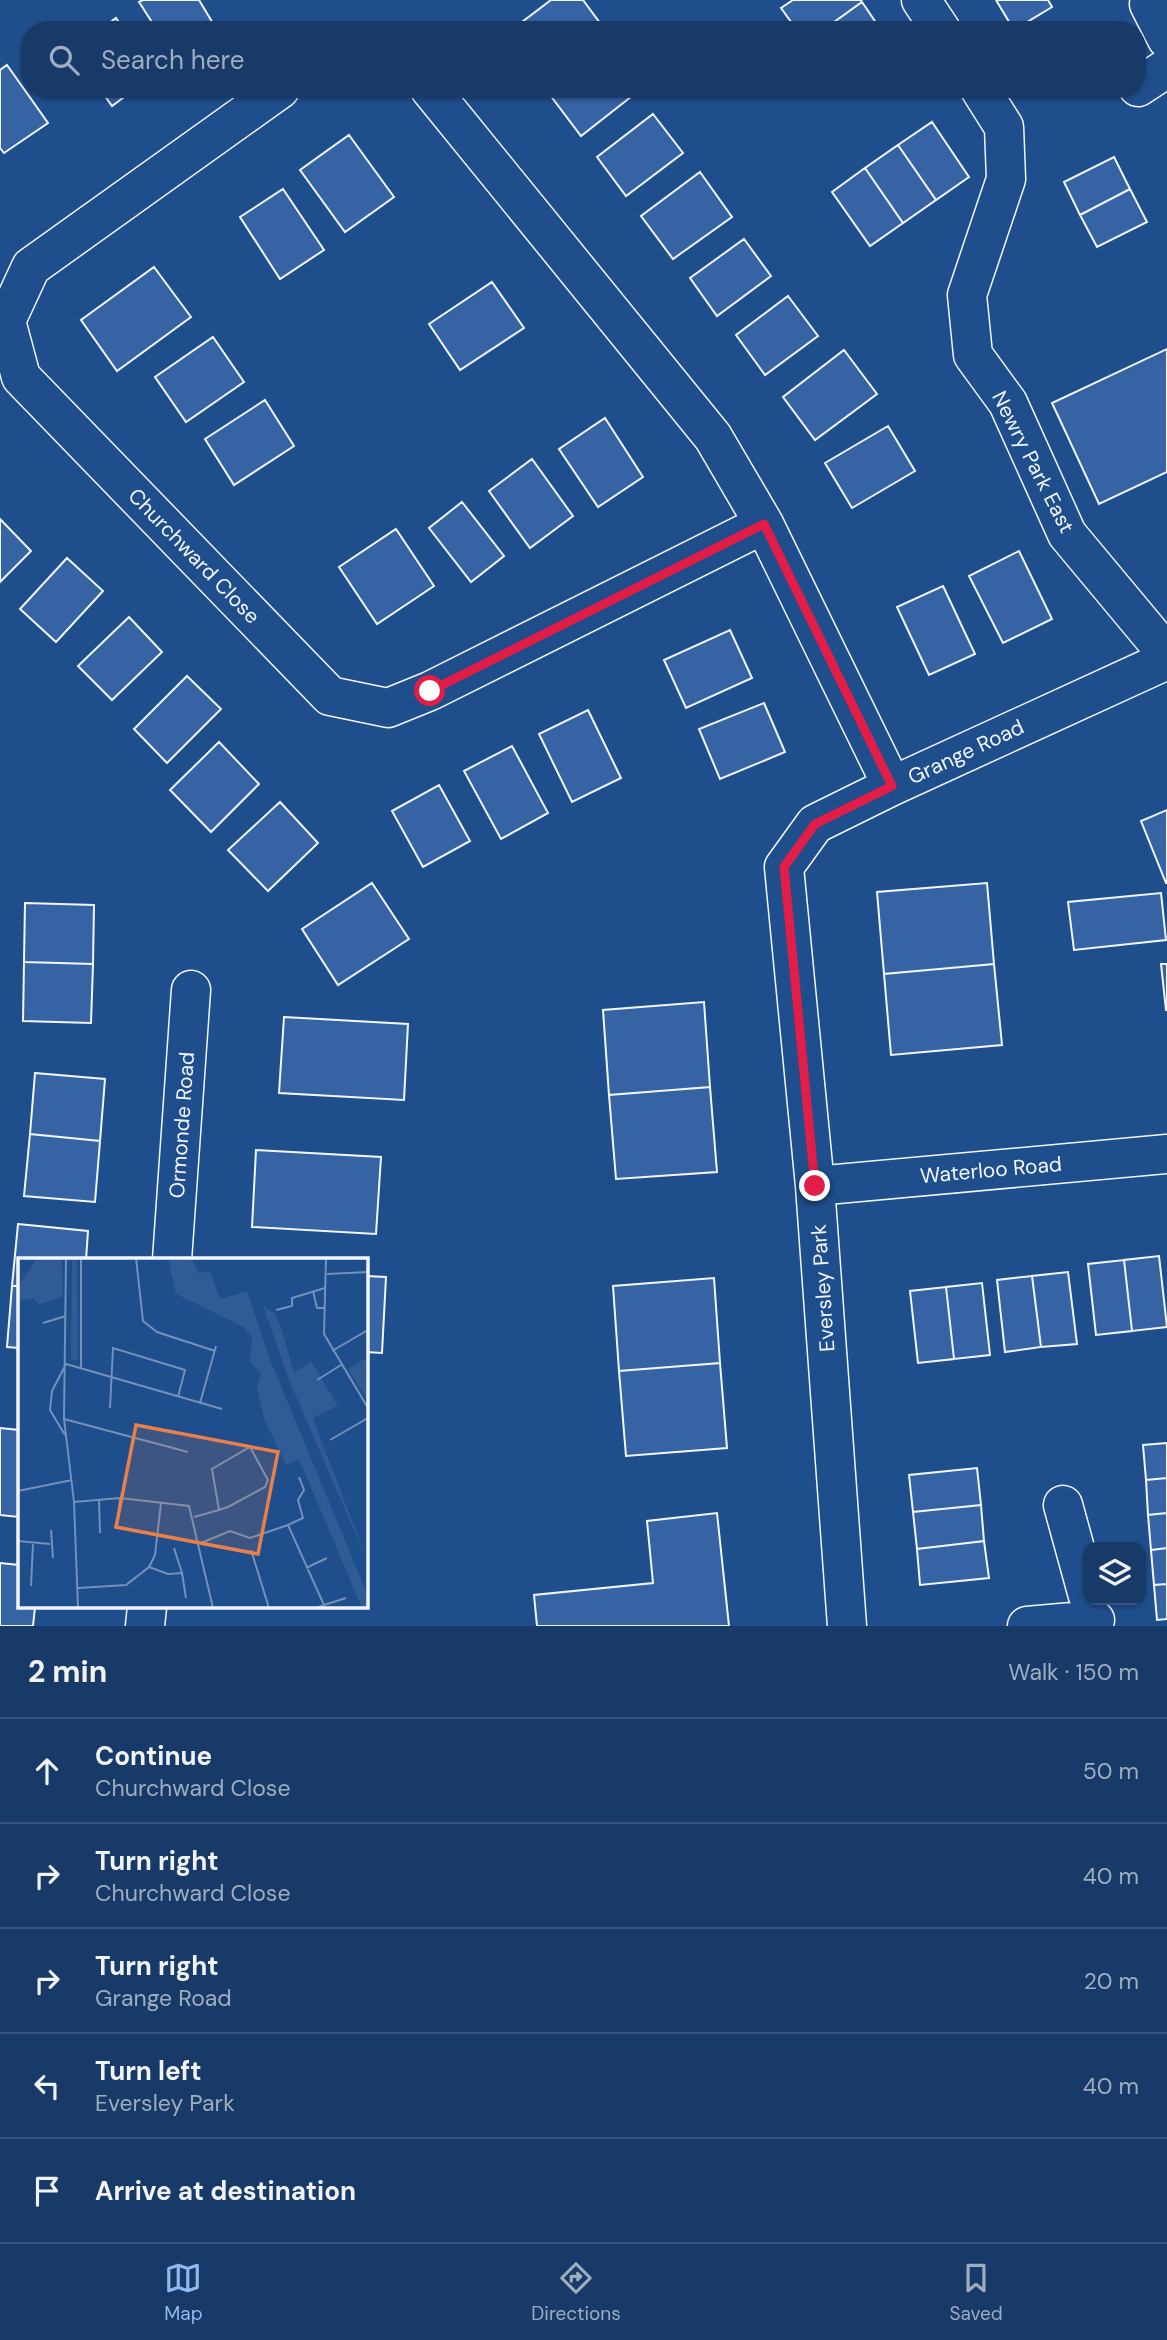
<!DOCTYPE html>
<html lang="en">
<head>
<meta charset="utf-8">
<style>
	:root { --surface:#173a69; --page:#244571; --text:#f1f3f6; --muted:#9eadc0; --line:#36547d; --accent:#90b9f0 }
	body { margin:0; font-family:"DM Sans",sans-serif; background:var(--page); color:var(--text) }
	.controls { position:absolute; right:21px; bottom:21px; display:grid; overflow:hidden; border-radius:14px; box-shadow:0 2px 5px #0004 }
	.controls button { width:63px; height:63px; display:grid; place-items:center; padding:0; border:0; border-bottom:2px solid var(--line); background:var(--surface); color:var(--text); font:35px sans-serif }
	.stop { position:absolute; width:21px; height:21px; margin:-16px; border:5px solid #e11d48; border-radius:50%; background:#fff }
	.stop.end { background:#e11d48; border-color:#fff; box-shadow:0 2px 7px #0008 }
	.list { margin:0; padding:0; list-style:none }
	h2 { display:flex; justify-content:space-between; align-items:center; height:91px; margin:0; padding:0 28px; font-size:30px }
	h2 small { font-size:23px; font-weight:400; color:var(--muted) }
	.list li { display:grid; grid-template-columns:46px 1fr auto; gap:21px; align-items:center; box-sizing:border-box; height:105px; padding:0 28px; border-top:2px solid var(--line) }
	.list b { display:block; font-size:26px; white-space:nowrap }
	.list p { margin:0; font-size:23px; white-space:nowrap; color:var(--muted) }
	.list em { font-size:23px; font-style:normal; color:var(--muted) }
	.icon { flex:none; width:38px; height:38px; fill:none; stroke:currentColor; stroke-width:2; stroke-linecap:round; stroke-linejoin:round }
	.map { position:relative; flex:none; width:1167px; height:1626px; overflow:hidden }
	.search { position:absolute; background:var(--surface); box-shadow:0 2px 5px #0004; left:21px; right:21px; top:21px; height:77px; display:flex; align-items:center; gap:18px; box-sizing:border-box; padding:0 24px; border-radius:28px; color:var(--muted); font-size:26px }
	.sheet { height:616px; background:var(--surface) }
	nav { display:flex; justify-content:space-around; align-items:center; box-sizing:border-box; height:98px; border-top:2px solid var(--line); background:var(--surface); font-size:19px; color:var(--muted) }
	nav a { display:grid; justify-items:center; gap:4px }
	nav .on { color:var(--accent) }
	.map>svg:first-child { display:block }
	.building { fill:#3563a3; stroke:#f2f6ff; stroke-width:2 }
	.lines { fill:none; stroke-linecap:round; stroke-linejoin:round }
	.minor-casing { stroke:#f2f6ff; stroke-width:41 }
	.minor { stroke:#1f4e8c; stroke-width:38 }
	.route { stroke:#e11d48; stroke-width:9 }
	.labels { text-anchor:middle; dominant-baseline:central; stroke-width:5; stroke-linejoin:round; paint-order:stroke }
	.street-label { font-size:21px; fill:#f2f6ff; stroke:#1f4e8c }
	.inset-road { fill:none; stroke:#7391ba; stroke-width:2 }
	.view { fill:#ea8049; fill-opacity:0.15; stroke:#ea8049; stroke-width:3.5 }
	.inset-edge { fill:none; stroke:#f2f6ff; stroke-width:3.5 }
</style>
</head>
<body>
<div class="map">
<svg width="1167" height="1626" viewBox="0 0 1167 1626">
	<rect width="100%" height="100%" fill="#1f4e8c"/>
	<path class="building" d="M 143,0 L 199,0 L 217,30 L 157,30 L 139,2 Z
		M 551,0 L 583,0 L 600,23 L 590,30 L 528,30 L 522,22 Z
		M 793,0 L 861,0 L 862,2 L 823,30 L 797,30 L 781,8 Z
		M 996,0 L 1048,0 L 1052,7 L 1014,30 Z
		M 862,2 L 881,30 L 823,30 Z
		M 116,18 L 124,30 L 100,30 Z
		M 7,65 L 48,123 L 4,153 L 0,148 L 0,70 Z
		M 100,89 L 135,89 L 112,106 Z
		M 557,89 L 641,89 L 581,136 L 550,95 Z
		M 653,114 L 683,153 L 626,196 L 597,157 Z
		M 932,122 L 969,177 L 936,200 L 898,145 Z
		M 349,135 L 394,197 L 345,232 L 300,170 Z
		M 898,145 L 936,200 L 903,223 L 865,168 Z
		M 1114,157 L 1130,189 L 1080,215 L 1064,182 Z
		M 865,168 L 903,223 L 870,246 L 832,192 Z
		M 700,172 L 732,217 L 673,259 L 641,216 Z
		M 283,189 L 324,250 L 280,279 L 240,217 Z
		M 1130,189 L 1147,222 L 1097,247 L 1080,215 Z
		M 744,239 L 771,276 L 717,316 L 690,278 Z
		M 154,267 L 191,317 L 117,371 L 81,320 Z
		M 492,282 L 524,328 L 460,370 L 429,324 Z
		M 788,296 L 818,336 L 765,375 L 736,335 Z
		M 213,337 L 244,382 L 186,422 L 155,377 Z
		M 1167,349 L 1167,472 L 1099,504 L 1052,403 Z
		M 844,350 L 877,394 L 815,440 L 783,397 Z
		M 265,400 L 294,446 L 234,485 L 205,439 Z
		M 605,418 L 643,477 L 598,507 L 559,449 Z
		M 888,426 L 915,471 L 852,508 L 825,463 Z
		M 532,459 L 573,516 L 530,548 L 489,491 Z
		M 462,502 L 504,556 L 471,582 L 429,528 Z
		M 0,519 L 31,551 L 0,582 Z
		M 396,529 L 434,586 L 377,624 L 339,567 Z
		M 1019,551 L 1052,619 L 1003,643 L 969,576 Z
		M 67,558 L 103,591 L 56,642 L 20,609 Z
		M 943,586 L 975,654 L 929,675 L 897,607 Z
		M 129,617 L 162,652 L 112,700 L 78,666 Z
		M 730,630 L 752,678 L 686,708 L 664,660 Z
		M 187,676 L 221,709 L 167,763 L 134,729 Z
		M 764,703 L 785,752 L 720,779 L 699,729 Z
		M 588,710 L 621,778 L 572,802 L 539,734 Z
		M 219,742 L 259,784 L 211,832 L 170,790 Z
		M 512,746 L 548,813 L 501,839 L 464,771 Z
		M 439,785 L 470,841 L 423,867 L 392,811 Z
		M 280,802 L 318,843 L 268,891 L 228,850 Z
		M 1167,810 L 1167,883 L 1166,883 L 1141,821 Z
		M 372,883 L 409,939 L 338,985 L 302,929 Z
		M 987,883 L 994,964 L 884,974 L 877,892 Z
		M 1161,893 L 1166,940 L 1074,950 L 1068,902 Z
		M 25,903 L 94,905 L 93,964 L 24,962 Z
		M 24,962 L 93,964 L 91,1023 L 23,1021 Z
		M 994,964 L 1002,1045 L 891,1055 L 884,974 Z
		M 1161,964 L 1167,964 L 1167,1010 L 1166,1010 Z
		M 704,1002 L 710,1087 L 609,1095 L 603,1010 Z
		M 284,1017 L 408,1024 L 404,1100 L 279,1093 Z
		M 35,1073 L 105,1079 L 100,1141 L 30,1134 Z
		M 710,1087 L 717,1172 L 616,1179 L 609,1095 Z
		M 30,1134 L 100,1141 L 95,1202 L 24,1196 Z
		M 256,1150 L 381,1157 L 376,1234 L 252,1227 Z
		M 18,1224 L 88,1231 L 86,1260 L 19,1260 L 19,1286 L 12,1286 Z
		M 1159,1256 L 1167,1327 L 1132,1331 L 1124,1260 Z
		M 1124,1260 L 1132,1331 L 1096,1335 L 1088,1264 Z
		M 1068,1272 L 1077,1344 L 1041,1347 L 1032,1276 Z
		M 366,1276 L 386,1277 L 382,1353 L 366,1352 Z
		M 1032,1276 L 1041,1347 L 1005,1352 L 997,1280 Z
		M 714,1278 L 720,1363 L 619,1371 L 613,1286 Z
		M 982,1283 L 990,1355 L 954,1359 L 946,1287 Z
		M 12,1286 L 19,1286 L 19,1348 L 7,1347 Z
		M 946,1287 L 954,1359 L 918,1363 L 910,1291 Z
		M 720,1363 L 727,1448 L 626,1456 L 619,1371 Z
		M 0,1428 L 19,1430 L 19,1517 L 0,1515 Z
		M 1167,1443 L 1167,1478 L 1146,1480 L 1143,1445 Z
		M 977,1468 L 981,1505 L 913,1512 L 909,1475 Z
		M 1167,1478 L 1167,1513 L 1148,1515 L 1146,1480 Z
		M 981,1505 L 984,1541 L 917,1549 L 913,1512 Z
		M 717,1513 L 729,1626 L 537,1626 L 534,1595 L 653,1583 L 647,1521 Z
		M 1167,1513 L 1167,1548 L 1151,1550 L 1148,1515 Z
		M 984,1541 L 989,1578 L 920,1585 L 917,1549 Z
		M 1167,1548 L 1167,1584 L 1154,1585 L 1151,1550 Z
		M 0,1563 L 19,1565 L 19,1607 L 35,1607 L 33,1626 L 0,1626 Z
		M 1167,1584 L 1167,1619 L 1157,1620 L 1154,1585 Z"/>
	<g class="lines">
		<defs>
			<path id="minor" d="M 921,0 L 941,30
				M 1149,4 L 1167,39
				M 1138,87 L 1167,68
				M 280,89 L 31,267 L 6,321 L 21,377 L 330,696 L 388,708 L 430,691 L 764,524
				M 430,89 L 713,437 L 764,524 L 892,786
				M 980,89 L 1004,127 L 1006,179 L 967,295 L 973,355 L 1008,403 L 1067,534 L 1167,654
				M 815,1186 L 1167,1154
				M 172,1260 L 191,990
				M 1063,1505 L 1088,1596
				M 145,1626 L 147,1607
				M 847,1626 L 815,1186 L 784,867 L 815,824 L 892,786 L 1167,660
				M 1027,1626 L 1095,1620"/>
		</defs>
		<use href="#minor" class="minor-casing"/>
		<use href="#minor" class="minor"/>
	</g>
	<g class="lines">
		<path class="route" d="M 430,691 L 764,524 L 892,786 L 815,824 L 784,867 L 815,1186"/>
	</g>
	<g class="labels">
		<g class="street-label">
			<text transform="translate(1033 462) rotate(63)">Newry Park East</text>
			<text transform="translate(194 556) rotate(46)">Churchward Close</text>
			<text transform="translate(966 752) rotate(-25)">Grange Road</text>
			<text transform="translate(182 1125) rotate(-86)">Ormonde Road</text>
			<text transform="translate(991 1170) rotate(-5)">Waterloo Road</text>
			<text transform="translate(823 1288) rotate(-94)">Eversley Park</text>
		</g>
	</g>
	<g transform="translate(18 1258)">
		<rect width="350" height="350" fill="#1f4e8c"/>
		<path d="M 19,0 L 44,0 L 45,39 L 21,46 L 15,40 L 0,43 L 0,28 ZM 54,0 L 59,0 L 60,102 L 53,101 ZM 150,0 L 174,0 L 180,15 L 192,13 L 202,41 L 229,33 L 218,0 L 251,99 L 350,338 L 350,350 L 344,350 L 281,201 L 268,207 L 247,163 L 239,131 L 243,115 L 232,104 L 234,79 L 225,69 L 158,36 ZM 245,48 L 256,55 L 263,69 L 276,115 L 293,103 L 320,148 L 295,160 L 350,305 L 271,122 ZM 350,99 L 350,143 L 330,111 Z" fill="#305b95"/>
		<path class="inset-road" d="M 48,0 L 46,161 L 56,244 L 60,350M 63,0 L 63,109M 118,0 L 125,63 L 139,74 L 197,93M 308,0 L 306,76 L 350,150M 309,16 L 350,14M 295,33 L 299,50 L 306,50M 258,52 L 274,48 L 274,40 L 307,30M 25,65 L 48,58M 314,93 L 350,72M 299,122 L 323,107M 182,145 L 198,88M 92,150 L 95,90 L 167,112 L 160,139M 46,161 L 170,194M 47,177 L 32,152 L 34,133 L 48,106 L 204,151M 312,182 L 350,160M 0,233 L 54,222M 81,241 L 82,275M 56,244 L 102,240 L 171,248 L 195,350M 176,259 L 201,252 L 210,249 L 247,229 L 250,222 L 232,189 L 194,211 L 201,252M 100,262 L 102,240M 270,267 L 285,260 L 280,242 L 286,232 L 281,219M 33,272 L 35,300M 0,283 L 32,286M 183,285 L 212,273 L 232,280 L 270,267 L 306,347 L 298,350M 156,290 L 164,315M 233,292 L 251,350M 131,309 L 150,316 L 164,315 L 168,340M 288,310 L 309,300M 13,328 L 15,286M 60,330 L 108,327 L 131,309 L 137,297 L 143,245M 306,347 L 328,340"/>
		<path class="view" d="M 118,167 L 260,194 L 240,296 L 98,269 Z"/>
		<rect width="350" height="350" class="inset-edge"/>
	</g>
</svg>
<div class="controls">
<button><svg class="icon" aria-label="layers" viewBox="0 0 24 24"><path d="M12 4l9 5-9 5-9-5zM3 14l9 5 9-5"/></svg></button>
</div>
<div class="stop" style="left:430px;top:691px"></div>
<div class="stop end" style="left:815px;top:1186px"></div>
<div class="search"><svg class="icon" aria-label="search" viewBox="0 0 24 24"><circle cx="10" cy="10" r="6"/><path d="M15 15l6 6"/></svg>Search here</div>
</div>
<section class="sheet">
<h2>2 min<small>Walk · 150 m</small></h2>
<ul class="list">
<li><svg class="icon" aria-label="ahead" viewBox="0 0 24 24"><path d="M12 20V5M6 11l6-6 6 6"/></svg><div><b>Continue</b><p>Churchward Close</p></div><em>50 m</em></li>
<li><svg class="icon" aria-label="right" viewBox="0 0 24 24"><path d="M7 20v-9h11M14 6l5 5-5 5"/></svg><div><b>Turn right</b><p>Churchward Close</p></div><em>40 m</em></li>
<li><svg class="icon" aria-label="right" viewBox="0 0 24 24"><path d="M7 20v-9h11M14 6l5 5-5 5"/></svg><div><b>Turn right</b><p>Grange Road</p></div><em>20 m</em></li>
<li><svg class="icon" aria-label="left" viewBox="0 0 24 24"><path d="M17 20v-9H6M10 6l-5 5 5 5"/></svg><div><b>Turn left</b><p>Eversley Park</p></div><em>40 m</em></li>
<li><svg class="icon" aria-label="arrive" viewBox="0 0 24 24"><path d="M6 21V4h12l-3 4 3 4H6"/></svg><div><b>Arrive at destination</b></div></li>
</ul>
</section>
<nav>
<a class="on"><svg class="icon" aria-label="map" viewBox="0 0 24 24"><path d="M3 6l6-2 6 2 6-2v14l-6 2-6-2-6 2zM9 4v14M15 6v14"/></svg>Map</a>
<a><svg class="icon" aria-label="directions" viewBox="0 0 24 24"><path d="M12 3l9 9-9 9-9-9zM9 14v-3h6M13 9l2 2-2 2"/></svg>Directions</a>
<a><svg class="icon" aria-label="saved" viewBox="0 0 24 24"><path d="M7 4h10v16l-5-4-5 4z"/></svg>Saved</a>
</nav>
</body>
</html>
